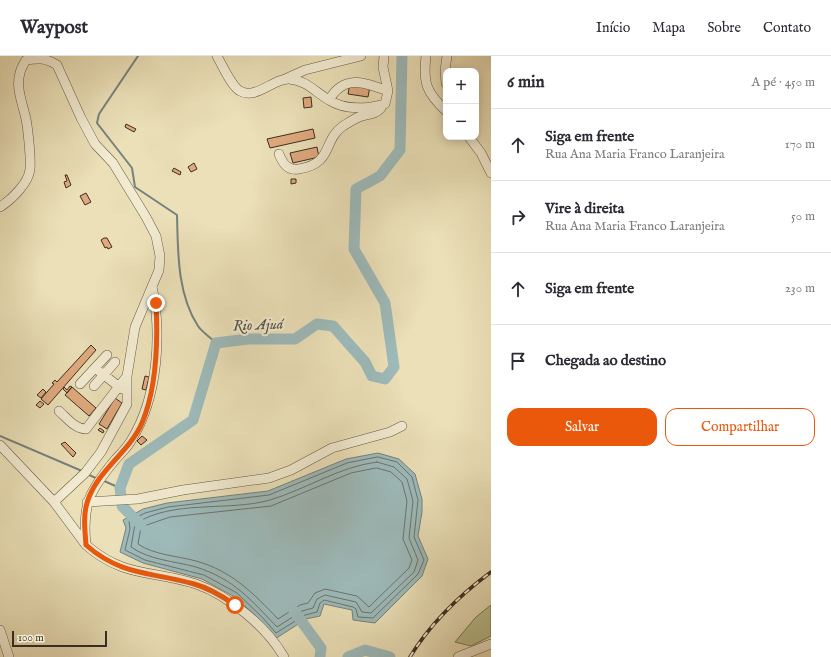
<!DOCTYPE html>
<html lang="pt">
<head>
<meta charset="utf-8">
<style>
	:root { --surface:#fff; --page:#f7f7f7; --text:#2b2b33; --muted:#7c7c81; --line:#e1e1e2; --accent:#ea580c }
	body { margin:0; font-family:"IM FELL English",serif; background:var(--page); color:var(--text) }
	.controls { position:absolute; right:12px; top:12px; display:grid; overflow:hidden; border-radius:8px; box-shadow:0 2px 10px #0003 }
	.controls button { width:36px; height:36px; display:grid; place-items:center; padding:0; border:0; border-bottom:1px solid var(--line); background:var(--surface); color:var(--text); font:20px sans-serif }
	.scale { position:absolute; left:12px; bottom:10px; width:95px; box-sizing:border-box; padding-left:4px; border:2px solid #3b2d22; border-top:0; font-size:11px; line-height:14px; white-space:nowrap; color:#3b2d22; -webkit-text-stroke:3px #f2ebd1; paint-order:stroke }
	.stop { position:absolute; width:12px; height:12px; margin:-9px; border:3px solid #ea580c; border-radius:50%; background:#fff }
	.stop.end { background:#ea580c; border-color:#fff; box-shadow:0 1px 4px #0008 }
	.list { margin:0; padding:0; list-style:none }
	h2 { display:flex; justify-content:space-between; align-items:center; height:52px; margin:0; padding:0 16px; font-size:17px }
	h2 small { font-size:13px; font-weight:400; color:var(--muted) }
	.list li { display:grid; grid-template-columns:26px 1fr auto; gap:12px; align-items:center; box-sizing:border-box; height:72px; padding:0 16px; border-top:1px solid var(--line) }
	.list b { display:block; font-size:15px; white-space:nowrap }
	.list p { margin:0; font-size:13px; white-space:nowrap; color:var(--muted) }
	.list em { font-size:13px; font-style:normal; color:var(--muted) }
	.actions { display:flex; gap:8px; padding:12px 16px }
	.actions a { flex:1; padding:9px 0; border:1px solid var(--accent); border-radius:12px; text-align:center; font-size:14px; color:var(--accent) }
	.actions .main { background:var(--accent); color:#fff }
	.icon { flex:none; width:22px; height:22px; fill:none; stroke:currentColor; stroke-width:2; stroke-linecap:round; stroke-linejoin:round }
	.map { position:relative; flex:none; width:491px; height:601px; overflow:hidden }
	header { display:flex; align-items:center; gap:24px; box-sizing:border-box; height:56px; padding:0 20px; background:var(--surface); border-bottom:1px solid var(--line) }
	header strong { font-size:19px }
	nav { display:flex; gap:22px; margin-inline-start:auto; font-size:14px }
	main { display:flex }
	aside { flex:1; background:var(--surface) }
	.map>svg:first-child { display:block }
	.green { fill:#bac18d; stroke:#7a7758 }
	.water { fill:#9dbaba; stroke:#76827d }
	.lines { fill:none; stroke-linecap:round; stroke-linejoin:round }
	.shore { stroke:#6c746e; stroke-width:1 }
	.stream { stroke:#76827d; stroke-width:2 }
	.river { stroke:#9dbaba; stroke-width:11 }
	.building { fill:#e0a97e; stroke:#3b2d22 }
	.minor-casing { stroke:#675a48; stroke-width:10 }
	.minor { stroke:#f2ebd1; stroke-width:9 }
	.rail-casing { stroke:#3b2d22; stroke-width:3.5 }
	.rail { stroke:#f2ebd1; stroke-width:2; stroke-dasharray:6; stroke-linecap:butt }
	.route { stroke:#ea580c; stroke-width:5 }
	.labels { text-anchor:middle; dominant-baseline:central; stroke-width:4; stroke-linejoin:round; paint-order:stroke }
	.water-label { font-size:15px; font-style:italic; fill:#545048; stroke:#f2ebd1 }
</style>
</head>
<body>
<header>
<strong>Waypost</strong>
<nav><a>Início</a><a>Mapa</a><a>Sobre</a><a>Contato</a></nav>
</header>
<main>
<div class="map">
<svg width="491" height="601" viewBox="0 0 491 601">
	<rect width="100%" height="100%" fill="#ebe0b8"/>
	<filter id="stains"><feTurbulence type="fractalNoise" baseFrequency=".005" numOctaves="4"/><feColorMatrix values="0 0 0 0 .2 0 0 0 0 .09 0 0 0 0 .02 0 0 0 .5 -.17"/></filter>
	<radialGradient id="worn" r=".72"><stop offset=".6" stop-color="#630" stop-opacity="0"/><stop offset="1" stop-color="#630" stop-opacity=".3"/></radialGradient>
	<path class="green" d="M 491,549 L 491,580 L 471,590 L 455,586 L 476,561 Z"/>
	<path class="water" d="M 378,397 L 399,403 L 415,418 L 422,443 L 422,456 L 418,480 L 428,503 L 422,520 L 375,567 L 353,564 L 352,554 L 324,548 L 320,560 L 306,563 L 275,583 L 260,564 L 235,541 L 202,523 L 143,507 L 120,496 L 126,472 L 123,464 L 143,453 L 167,447 L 268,435 L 346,403 Z"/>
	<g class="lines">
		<path class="shore" d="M 378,401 L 397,406 L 412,421 L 418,444 L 414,481 L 424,504 L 418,518 L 373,562 L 358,561 L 356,553 L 353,551 L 324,544 L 320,547 L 317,556 L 305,559 L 276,577 L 263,562 L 237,537 L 204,519 L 145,504 L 125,494 L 130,473 L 129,465 L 145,457 L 168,451 L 269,439 L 347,407 Z
			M 377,406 L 394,411 L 407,423 L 413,445 L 409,482 L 418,504 L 414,516 L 371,557 L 362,556 L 356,546 L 325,539 L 317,543 L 313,552 L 302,555 L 277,571 C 251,544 234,523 196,511 C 174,505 149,504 131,491 L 135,468 C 173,443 228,456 270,444 C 307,433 338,411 377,406 Z
			M 377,412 L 391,416 L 402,426 L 407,445 L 403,483 L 412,504 L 409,512 L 369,551 L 357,540 L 325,533 L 315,537 L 308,547 L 300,549 L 278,563 C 253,537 232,515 196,505 C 178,500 154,499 138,488 L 141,471 L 170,461 L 271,450 L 351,417 Z"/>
		<path class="stream" d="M 138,0 L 99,58 L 97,67 L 132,112 L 135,131 L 177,159 C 178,195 177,238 198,270 C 202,276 211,282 216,287
			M 0,380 L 82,415
			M 87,418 L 98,423
			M 102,424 L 120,432"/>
		<path class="river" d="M 141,469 L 122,450 L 120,432 L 129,408 L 193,364 L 216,287 L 248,283 L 295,283 L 317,268 L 333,270 L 365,306 L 372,320 L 385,323 L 394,311 L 385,247 L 354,193 L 356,133 L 380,120 L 400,94 L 402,0
			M 294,555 L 321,592 L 320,601
			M 348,601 L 365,594 L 390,601"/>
	</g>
	<path class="building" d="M 350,27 L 370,30 L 368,41 L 348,38 Z
		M 311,41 L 312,51 L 304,52 L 303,42 Z
		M 126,68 L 136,73 L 134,76 L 125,71 Z
		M 313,73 L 315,82 L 270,92 L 267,83 Z
		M 317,91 L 319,101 L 293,107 L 290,97 Z
		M 194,107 L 197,113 L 191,116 L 188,111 Z
		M 174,112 L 181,116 L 180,119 L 172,115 Z
		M 65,119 L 67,119 L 71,129 L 66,132 L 64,126 L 67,125 Z
		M 291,123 L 296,123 L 296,127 L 291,128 Z
		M 86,137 L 91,146 L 85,149 L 80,140 Z
		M 104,182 L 107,182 L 112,191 L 108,193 L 107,191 L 105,192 L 101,184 Z
		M 91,289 L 96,294 L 48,349 L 41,343 L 54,328 L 52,327 L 55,324 L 57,326 Z
		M 145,320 L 149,321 L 146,334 L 142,333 Z
		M 70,330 L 72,331 L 67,337 L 63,333 L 64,331 L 67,334 Z
		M 72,331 L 96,352 L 89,360 L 65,339 Z
		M 43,333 L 46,336 L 41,342 L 37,339 Z
		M 115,342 L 122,347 L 107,373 L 99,368 Z
		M 40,345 L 44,348 L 40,352 L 36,349 Z
		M 100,372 L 104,375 L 103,377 L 98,374 Z
		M 142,380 L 147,384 L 141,389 L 137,385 Z
		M 65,386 L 76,397 L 73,401 L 61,388 Z"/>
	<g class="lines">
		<defs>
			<path id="minor" d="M 217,0 C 222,9 232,31 240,35 C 256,44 274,22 289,23 C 306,24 315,36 329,44 C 346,55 366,53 385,48 L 388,35 L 383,11 L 384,0
				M 426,0 C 423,27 426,36 446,55
				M 287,22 L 305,14 L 361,0
				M 446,27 L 445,15 L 447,0
				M 329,44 C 344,18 364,26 388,35
				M 469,81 L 481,97 L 491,117
				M 279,98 C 283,108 288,115 299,113 C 334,107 322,85 343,70 C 348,67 354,63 359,61 C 367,58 375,59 381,52
				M 0,151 C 11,144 29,127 30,113 C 31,102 28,74 26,63 C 21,41 12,25 26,4 C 38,2 46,2 57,9 L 81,62 L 95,88 L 113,107 L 146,161 L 156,180 L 160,200 L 159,214 L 135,271 L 127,320 L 127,348 L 101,396 L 85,417 L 54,446
				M 152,230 C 162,278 158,340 132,383 C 128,391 121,397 115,404 C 89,435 82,449 86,489 C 124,522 153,514 196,528 C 228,539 267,571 284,601
				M 95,312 L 122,333
				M 80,328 L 107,299
				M 94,330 L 115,306
				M 59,355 C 67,362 75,373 86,373 L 127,320
				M 0,389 L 54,446 L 86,489
				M 87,446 L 138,443 L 183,434 L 269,422 L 291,414 L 332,392 L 390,376 L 402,370
				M 0,574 L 9,601
				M 458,601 L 491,588"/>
		</defs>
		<use href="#minor" class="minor-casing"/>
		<use href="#minor" class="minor"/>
		<defs>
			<path id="rail" d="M 410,601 C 430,568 460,539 491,516"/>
		</defs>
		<use href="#rail" class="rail-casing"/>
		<use href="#rail" class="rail"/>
	</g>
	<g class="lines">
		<path class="route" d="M 156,247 C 158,285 157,331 142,367 C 129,397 96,415 87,447 C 83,460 85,475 86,489 C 121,520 152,516 194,528 C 209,532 222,540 235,549"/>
	</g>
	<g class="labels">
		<g class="water-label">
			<text transform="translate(258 269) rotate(-2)">Rio Ajuá</text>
		</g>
	</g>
	<rect width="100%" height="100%" filter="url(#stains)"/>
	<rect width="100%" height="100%" fill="url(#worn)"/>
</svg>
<div class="controls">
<button>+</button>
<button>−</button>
</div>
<div class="scale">100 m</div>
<div class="stop" style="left:235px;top:549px"></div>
<div class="stop end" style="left:156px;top:247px"></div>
</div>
<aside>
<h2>6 min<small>A pé · 450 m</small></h2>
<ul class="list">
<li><svg class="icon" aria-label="ahead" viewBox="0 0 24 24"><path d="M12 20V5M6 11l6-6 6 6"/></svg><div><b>Siga em frente</b><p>Rua Ana Maria Franco Laranjeira</p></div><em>170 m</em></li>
<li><svg class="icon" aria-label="right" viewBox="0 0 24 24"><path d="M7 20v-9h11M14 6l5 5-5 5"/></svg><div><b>Vire à direita</b><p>Rua Ana Maria Franco Laranjeira</p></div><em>50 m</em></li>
<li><svg class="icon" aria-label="ahead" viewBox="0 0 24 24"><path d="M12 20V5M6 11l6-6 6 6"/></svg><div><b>Siga em frente</b></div><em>230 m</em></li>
<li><svg class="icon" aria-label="arrive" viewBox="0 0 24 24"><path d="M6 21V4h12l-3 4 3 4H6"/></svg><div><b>Chegada ao destino</b></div></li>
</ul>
<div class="actions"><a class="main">Salvar</a><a>Compartilhar</a></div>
</aside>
</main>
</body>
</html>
